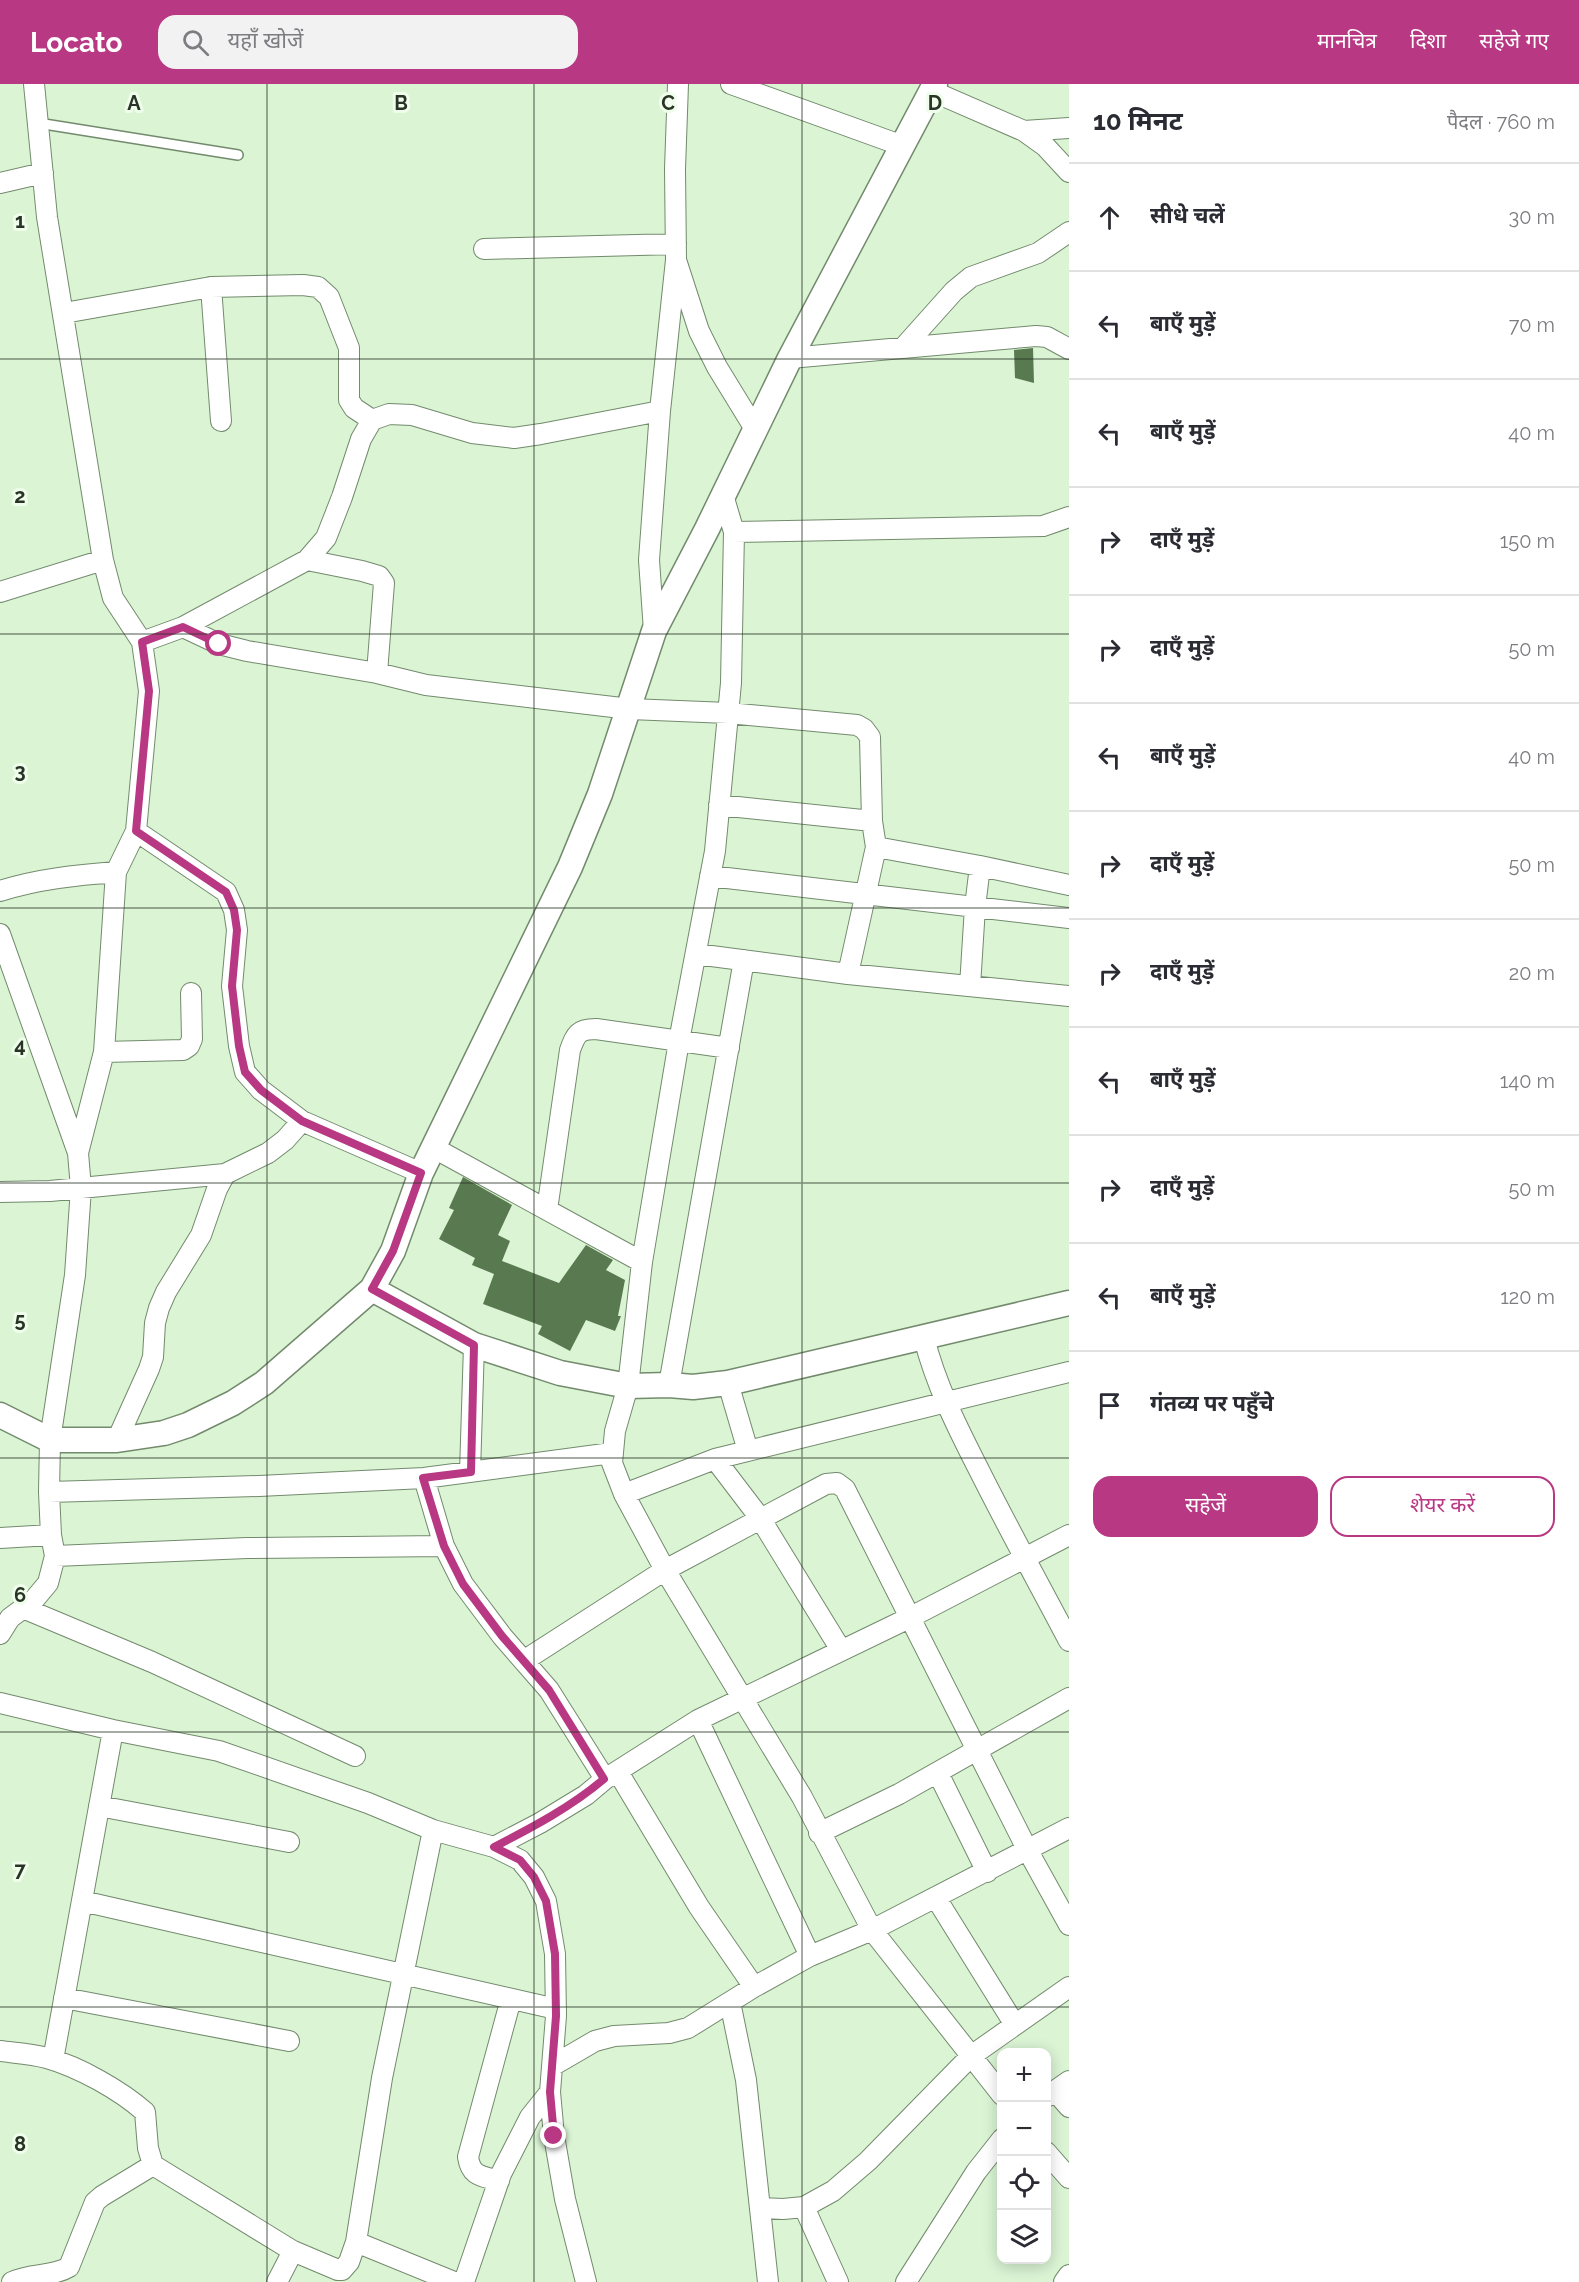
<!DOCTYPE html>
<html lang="hi">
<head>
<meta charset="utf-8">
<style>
	:root { --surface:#fff; --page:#f2f2f3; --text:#2b2b33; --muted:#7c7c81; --line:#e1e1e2; --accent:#b83883 }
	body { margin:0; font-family:Raleway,"Noto Sans Devanagari",sans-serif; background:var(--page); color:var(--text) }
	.controls { position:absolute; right:18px; bottom:18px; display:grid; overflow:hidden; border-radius:12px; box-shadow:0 3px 15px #0003 }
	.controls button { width:54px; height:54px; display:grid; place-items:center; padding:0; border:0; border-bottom:2px solid var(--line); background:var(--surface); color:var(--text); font:30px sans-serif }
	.stop { position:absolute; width:18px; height:18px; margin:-14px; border:4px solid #b83883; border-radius:50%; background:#fff }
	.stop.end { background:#b83883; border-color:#fff; box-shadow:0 2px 6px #0008 }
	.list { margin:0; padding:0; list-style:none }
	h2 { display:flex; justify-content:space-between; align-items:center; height:78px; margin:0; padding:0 24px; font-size:26px }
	h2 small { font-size:20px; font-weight:400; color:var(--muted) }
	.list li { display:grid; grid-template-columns:39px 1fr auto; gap:18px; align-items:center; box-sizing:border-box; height:108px; padding:0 24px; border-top:2px solid var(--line) }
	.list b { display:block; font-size:22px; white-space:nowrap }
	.list em { font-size:20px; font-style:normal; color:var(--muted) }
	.actions { display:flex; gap:12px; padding:18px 24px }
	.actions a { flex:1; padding:14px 0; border:2px solid var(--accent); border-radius:18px; text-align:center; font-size:21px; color:var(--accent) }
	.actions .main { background:var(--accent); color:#fff }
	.icon { flex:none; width:33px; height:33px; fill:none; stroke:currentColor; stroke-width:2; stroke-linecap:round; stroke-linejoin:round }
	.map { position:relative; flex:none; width:1069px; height:2198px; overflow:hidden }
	header { display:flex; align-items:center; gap:36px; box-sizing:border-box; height:84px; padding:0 30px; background:var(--accent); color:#fff }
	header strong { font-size:28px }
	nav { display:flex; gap:33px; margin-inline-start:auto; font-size:21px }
	.search { width:420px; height:54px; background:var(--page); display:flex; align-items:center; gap:15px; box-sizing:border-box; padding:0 21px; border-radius:18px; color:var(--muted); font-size:22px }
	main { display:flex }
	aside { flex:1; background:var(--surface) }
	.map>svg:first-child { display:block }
	.building { fill:#597a50 }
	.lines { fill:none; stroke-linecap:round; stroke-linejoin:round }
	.service-casing { stroke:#738a6d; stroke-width:12 }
	.minor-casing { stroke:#738a6d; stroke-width:22 }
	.tertiary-casing { stroke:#738a6d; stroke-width:27 }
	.service { stroke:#fff; stroke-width:9 }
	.minor { stroke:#fff; stroke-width:20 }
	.tertiary { stroke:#fff; stroke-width:24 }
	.route { stroke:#b83883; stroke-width:8 }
	.grid { fill:none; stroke:#2a3327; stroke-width:1.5; stroke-opacity:0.55 }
	.grid-label { font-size:20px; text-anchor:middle; font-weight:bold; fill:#2a3327; stroke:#eefeea; stroke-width:6; stroke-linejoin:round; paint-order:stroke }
</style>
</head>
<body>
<header>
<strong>Locato</strong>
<div class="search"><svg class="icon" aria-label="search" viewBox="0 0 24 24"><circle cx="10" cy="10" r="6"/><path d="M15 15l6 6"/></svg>यहाँ खोजें</div>
<nav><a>मानचित्र</a><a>दिशा</a><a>सहेजे गए</a></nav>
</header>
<main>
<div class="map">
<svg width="1069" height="2198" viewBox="0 0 1069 2198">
	<rect width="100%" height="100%" fill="#daf4d4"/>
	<path class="building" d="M 1033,264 L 1034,299 L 1015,294 L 1014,266 Z
		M 463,1093 L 512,1121 L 498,1151 L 510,1157 L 502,1177 L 559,1199 L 586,1161 L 613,1176 L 606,1186 L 625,1196 L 618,1232 L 621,1232 L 615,1247 L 586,1236 L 570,1267 L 538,1250 L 542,1242 L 483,1220 L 494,1190 L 472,1181 L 475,1174 L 439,1155 L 454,1126 L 449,1124 Z"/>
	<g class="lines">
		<defs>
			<path id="service" d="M 38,39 L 238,71"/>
			<path id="minor" d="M 34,0 L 47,133 L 103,476 L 113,514 L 142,558 L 149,607 L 136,747 L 116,788 L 104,968 L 78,1069
				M 678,0 L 675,85 L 676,176 L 699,247 L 717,283 L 755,345
				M 731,0 L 903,62
				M 932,7 L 1024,47 L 1045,62 L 1069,88
				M 1024,47 L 1069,44
				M 0,99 L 43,89
				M 484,165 L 676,160
				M 211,203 L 221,337
				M 64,229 L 211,203 L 303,201 L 318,203 L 329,213 L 349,264 L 349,316 L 354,324 L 372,336
				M 903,264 L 954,207 L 971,193 L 1038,169 L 1069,148
				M 790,274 L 1036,252 L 1047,253 L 1069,265
				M 723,411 L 734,448 L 731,599 L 715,767 L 679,957 L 642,1178 L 628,1302 L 615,1347 L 612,1379 L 624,1410 L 665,1486 L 802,1713 L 872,1846 L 1002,2011
				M 734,448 L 1043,442 L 1069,433
				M 307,476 L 362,487 L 379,492 L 384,499 L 377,589
				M 0,508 L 103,476
				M 183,543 L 219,560 L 247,567 L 377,589 L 426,601 L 630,625 L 728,629 L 857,641 L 864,645 L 870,653 L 872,737 L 876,763 L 848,890
				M 654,547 L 649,476 L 660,327 L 676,176
				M 142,558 L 183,543 L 307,476 L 326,454 L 342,413 L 361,355 L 372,336 L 389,330 L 412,331 L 472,349 L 514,354 L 541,350 L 660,327
				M 719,721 L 872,737
				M 136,747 L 226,808 L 234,826 L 237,846 L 232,902 L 239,962 L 245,988 L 261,1006 L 302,1037 L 421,1089
				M 876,763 L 980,782 L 1069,801
				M 710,792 L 1069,834
				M 0,807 C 38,795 77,791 116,788
				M 0,850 L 78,1069 L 81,1104 L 75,1191 L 50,1356 L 49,1408 L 51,1451 L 55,1472 L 48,1499 L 33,1517 L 10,1534 L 0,1550
				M 696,870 L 848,890 L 1069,912
				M 970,902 L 975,823 L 980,782
				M 104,968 L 183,966 L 189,962 L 192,955 L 191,909
				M 434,1064 L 642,1178
				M 0,1108 L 50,1107 L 225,1090
				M 547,1126 L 570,966 C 576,950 578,945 596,945 L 729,964
				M 924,1254 C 936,1301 957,1343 979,1386 C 1008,1444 1039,1500 1069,1557
				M 728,1299 L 748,1367
				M 669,1301 L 744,876
				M 117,1356 L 149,1285 L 153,1273 L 155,1239 L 159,1224 L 166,1208 L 201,1151 L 217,1105 L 225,1090 L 268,1069 L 285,1056 L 302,1037
				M 715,1375 L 760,1434 L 841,1566
				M 470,1388 L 474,1261
				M 424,1394 L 444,1462 L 463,1500 L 502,1552 L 549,1606 L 605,1695
				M 49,1408 L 259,1402 L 424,1394 L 612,1369
				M 624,1410 L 715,1375 L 1069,1288
				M 0,1454 L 51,1451
				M 55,1472 L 247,1464 L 444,1462
				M 23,1524 L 152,1578 L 355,1672
				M 525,1576 L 665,1486 L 826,1400 L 837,1399 L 845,1405 L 1028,1767 L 1069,1841
				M 0,1619 L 113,1646 L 219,1667 L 368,1719 L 433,1746 L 494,1763 L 520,1776 L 534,1793 L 546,1817 L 555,1870 L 556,1932 L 550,2008 L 554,2052 L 565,2115 L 586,2198
				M 698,1636 L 810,1872
				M 618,1688 L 699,1823 L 754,1903
				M 938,1689 L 987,1788
				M 99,1722 L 289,1758
				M 433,1746 L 382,1994 L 356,2158 L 454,2198
				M 819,1749 L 899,1710 L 1069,1614
				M 494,1763 L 540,1739 L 586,1711 L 605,1695 L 698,1636 L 909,1534 L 1069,1451
				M 936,1814 L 1015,1941
				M 82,1817 L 556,1925
				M 64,1914 L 289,1957
				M 730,1918 L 746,1996 L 768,2198
				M 0,1967 C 15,1969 32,1970 47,1974 C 79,1983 120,2006 145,2028 L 148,2064 L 153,2081 L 293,2167 L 277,2198
				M 53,1976 L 113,1646
				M 552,1982 L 595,1957 L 614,1952 L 669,1949 L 688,1944 L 754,1903 L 810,1872 L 872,1846 L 1069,1744
				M 1055,2007 L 1069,2023
				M 1046,2013 L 1069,1997
				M 1046,2068 L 1069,2094
				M 499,2097 C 482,2092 471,2093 468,2073 L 511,1915
				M 804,2123 L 838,2198
				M 761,2124 L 783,2125 L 804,2123 L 833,2107 L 868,2077 L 971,1972 L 1069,1903
				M 293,2167 L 338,2186 L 342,2186 L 349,2178 L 356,2158
				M 12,2198 C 30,2189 52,2193 69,2183 L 95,2118 L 102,2112 L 153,2081
				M 464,2198 L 501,2090 L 530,2033 L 550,2008
				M 906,2198 L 976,2088 L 1002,2055
				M 1064,2198 L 1069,2191"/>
			<path id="tertiary" d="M 372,1205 L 474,1261 L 560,1289 L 628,1302 L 669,1301 L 693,1303 L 728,1299 L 1069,1219
				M 0,1331 L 50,1356 L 117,1356 L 164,1349 L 188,1341 L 233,1319 L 264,1299 L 372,1205 L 393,1167 L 421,1089 L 570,783 L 600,710 L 654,547 L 707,445 L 790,274 L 935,0"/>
		</defs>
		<use href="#service" class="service-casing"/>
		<use href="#minor" class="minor-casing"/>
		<use href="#tertiary" class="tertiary-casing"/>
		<use href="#service" class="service"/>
		<use href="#minor" class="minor"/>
		<use href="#tertiary" class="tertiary"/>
	</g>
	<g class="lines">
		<path class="route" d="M 219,560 L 183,543 L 142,558 L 149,607 L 136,747 L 226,808 L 234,826 L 237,846 L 232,902 L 239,962 L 245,988 L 261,1006 L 302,1037 L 421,1089 L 393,1167 L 372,1205 L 474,1261 L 471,1388 L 423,1394 L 444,1462 L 463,1500 L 502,1552 L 549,1606 L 604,1695 C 571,1723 533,1743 494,1763 L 520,1776 L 534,1793 L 546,1817 L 555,1870 L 556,1932 L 550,2008 L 554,2052"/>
	</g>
	<path class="grid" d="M 267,0 L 267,2198M 534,0 L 534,2198M 802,0 L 802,2198M 0,275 L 1069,275M 0,550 L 1069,550M 0,824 L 1069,824M 0,1099 L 1069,1099M 0,1374 L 1069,1374M 0,1648 L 1069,1648M 0,1923 L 1069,1923"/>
	<g class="grid-label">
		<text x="134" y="26">A</text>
		<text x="401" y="26">B</text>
		<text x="668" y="26">C</text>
		<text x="935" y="26">D</text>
		<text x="20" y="144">1</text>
		<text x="20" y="419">2</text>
		<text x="20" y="694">3</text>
		<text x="20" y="968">4</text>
		<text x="20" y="1243">5</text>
		<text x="20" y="1518">6</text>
		<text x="20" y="1793">7</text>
		<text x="20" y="2067">8</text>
	</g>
</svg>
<div class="controls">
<button>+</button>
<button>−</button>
<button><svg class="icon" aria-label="locate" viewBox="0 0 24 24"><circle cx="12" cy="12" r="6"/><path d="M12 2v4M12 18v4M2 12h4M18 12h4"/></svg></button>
<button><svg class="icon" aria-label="layers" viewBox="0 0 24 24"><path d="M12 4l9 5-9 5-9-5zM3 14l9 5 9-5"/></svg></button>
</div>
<div class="stop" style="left:219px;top:560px"></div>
<div class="stop end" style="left:554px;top:2052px"></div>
</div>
<aside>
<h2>10 मिनट<small>पैदल · 760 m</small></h2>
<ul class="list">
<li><svg class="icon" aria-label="ahead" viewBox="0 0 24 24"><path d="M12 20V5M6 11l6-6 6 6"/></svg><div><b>सीधे चलें</b></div><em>30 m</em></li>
<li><svg class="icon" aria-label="left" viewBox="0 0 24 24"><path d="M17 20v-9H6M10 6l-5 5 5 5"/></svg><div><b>बाएँ मुड़ें</b></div><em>70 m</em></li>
<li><svg class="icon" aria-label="left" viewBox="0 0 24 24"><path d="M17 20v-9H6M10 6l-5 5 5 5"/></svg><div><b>बाएँ मुड़ें</b></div><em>40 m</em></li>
<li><svg class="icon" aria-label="right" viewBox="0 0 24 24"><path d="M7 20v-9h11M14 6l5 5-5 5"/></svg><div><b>दाएँ मुड़ें</b></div><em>150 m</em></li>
<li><svg class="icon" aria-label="right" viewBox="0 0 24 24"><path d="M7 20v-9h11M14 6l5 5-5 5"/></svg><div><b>दाएँ मुड़ें</b></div><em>50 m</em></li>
<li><svg class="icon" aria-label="left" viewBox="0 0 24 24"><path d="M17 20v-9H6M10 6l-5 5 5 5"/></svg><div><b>बाएँ मुड़ें</b></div><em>40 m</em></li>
<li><svg class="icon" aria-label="right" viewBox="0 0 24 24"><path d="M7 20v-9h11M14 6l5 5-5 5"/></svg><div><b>दाएँ मुड़ें</b></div><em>50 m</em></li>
<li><svg class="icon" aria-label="right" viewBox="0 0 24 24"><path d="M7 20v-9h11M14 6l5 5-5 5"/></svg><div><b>दाएँ मुड़ें</b></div><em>20 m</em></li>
<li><svg class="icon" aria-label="left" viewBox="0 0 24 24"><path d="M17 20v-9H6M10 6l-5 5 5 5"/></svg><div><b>बाएँ मुड़ें</b></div><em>140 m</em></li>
<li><svg class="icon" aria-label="right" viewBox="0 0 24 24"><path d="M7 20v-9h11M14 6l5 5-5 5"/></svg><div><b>दाएँ मुड़ें</b></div><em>50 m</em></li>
<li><svg class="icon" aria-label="left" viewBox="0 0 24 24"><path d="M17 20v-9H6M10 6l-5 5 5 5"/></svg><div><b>बाएँ मुड़ें</b></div><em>120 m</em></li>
<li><svg class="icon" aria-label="arrive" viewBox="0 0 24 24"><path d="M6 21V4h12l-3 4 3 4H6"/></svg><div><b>गंतव्य पर पहुँचे</b></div></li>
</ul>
<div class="actions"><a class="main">सहेजें</a><a>शेयर करें</a></div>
</aside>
</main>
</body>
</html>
